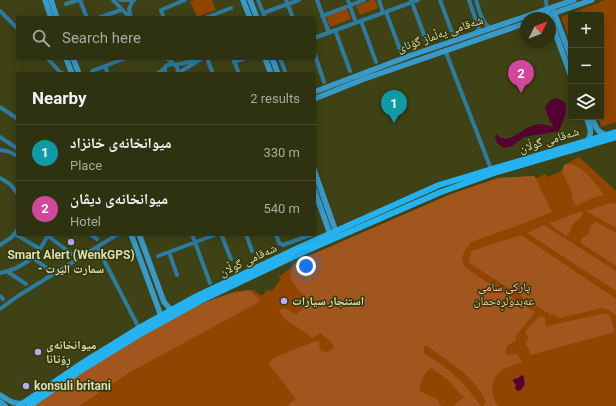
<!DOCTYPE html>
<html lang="en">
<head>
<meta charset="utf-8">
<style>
	:root { --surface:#2e3210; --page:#363a19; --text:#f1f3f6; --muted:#a7aa9f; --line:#494d30; --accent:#ea580c }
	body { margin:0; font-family:Roboto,"Noto Naskh Arabic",sans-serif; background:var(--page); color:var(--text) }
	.controls { position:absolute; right:12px; top:12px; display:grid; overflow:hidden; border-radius:4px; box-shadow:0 2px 10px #0003 }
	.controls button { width:36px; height:36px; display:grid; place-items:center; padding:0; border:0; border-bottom:1px solid var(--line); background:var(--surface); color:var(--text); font:20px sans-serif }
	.compass { position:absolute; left:520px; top:12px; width:36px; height:36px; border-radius:50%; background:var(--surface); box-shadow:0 2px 10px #0003; rotate:47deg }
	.you { position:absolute; left:306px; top:266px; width:14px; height:14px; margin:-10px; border:3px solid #fff; border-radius:50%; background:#1a73e8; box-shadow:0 0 0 6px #1a73e833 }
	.badge { display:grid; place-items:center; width:26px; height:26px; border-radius:50%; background:var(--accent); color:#fff; font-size:13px; font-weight:700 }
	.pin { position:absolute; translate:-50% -33px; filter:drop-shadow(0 1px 2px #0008) }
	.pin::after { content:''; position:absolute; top:21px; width:14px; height:12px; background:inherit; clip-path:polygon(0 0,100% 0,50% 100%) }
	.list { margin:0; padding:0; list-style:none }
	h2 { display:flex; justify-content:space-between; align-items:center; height:52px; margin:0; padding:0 16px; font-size:17px }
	h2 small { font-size:13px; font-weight:400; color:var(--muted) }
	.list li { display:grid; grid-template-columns:26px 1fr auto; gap:12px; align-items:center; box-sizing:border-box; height:56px; padding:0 16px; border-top:1px solid var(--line) }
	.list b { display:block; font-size:15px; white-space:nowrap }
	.list p { margin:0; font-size:13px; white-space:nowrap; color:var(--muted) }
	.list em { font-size:13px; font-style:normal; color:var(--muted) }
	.icon { flex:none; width:22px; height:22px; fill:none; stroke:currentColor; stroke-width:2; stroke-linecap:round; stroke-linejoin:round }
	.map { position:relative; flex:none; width:616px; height:406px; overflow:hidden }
	.search { position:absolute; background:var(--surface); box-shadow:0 2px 10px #0003; left:16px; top:16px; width:300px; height:44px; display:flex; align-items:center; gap:10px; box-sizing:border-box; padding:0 14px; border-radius:4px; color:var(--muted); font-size:15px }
	.panel { position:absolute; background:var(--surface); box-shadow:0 2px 10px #0003; left:16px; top:72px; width:300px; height:164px; border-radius:4px }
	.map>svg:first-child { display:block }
	.green { fill:#904600 }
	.forest { fill:#a1561d }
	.water { fill:#540131 }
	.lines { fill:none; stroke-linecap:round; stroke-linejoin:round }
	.street { stroke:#2e7ba1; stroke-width:4 }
	.secondary { stroke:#389aca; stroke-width:5.5 }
	.primary { stroke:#24b3f0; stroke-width:6 }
	.poi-dot { fill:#baaaf6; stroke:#343709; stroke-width:1.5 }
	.labels { text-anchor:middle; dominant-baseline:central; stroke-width:3; stroke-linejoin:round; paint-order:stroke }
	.street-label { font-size:12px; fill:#d8deb5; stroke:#343709 }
	.poi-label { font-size:12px; font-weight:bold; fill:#d8deb5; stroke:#343709; text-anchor:start }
	.park-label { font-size:12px; fill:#f9c6a7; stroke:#343709 }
</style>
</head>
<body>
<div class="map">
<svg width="616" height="406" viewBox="0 0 616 406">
	<rect width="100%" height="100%" fill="#3e4215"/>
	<path class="green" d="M 194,0 L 212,0 L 216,10 L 197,17 L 190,1 Z
		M 371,0 L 375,0 L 378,8 L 360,15 L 356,6 Z
		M 605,0 L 616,0 L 616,122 L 601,127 L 598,117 L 601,117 L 601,15 L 571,15 L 571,44 L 561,17 Z
		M 347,8 L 351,19 L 330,27 L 326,16 Z
		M 579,157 L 616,191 L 616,406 L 38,406 L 180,317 L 233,292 L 253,290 L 262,296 L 267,290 L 272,291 L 281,279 L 278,277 C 288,272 294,264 304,258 L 451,194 L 498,178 L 534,176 L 537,178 L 545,174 L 548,177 L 562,171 L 564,165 Z"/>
	<path class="forest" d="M 571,164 C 585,168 596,184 604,195 L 592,198 L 576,206 L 571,197 L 573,195 L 562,172 L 564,165 Z
		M 534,176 L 552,212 L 525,223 L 471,242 L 465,250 L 462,258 L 464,266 L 474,274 L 535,312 L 516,336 L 515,341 L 507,346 L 505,352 L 507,355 L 517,354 L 522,362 C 516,364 510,366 504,369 C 490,376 489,394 498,406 L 483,406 L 486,403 C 478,379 447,360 427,346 L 424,346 L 424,353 L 442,365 L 463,383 L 481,406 L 453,406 L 464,397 L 461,395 L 447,379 L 431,368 C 427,371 425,374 423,378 C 414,393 425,394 437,399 L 439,403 L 442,406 L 287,406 L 296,399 L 268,363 L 275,357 L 316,341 L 320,342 L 319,345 L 321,351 L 327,352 L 334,348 L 331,342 L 320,333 L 313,338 L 285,319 L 279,311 L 285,308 L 296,315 L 304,307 L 309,304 L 290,278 L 293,265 L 304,258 L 451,194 L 498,178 Z
		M 616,203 L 616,228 L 586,211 L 607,204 Z
		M 581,211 L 583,213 C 580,223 570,221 571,231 L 566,236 L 550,224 L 550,223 Z
		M 596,222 L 616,233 L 616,266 L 581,243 L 581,238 C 588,236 590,232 590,226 Z
		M 544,225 L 616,271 L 616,291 L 527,233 Z
		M 521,235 L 616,299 L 616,316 L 609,310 L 602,308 L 560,318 L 546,312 L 469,263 L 471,251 Z
		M 249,290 L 261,301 L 132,371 L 79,406 L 30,406 C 61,384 93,365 125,346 C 163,324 204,296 249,290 Z
		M 606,313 L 610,316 L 615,332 L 530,355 L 529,349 L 525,343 L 529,338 L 525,332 L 534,321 L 540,316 L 545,318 L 545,325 L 548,326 Z"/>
	<path class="water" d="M 555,98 C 575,101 563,119 559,131 L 524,137 L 512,146 L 504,148 L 497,143 L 495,137 L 496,134 C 509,147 519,130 532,126 C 540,123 547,125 554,127 L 550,121 L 545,108 L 549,101 Z
		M 522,375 L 524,377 L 524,381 L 525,382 C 524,386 522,391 517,391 L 515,388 L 516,385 L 513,381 L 514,379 L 518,378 Z"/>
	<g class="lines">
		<path class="street" d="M 80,0 L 87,18
			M 113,0 L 130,18
			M 120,0 L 134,0
			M 258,0 L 265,18
			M 286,0 L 293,18
			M 317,0 L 329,33
			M 348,0 L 356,23
			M 379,0 L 383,13
			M 411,0 L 426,40
			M 440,0 L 453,35
			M 469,0 L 479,29 L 475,33
			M 476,0 C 479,9 481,23 491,28
			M 546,0 L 547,10
			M 66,4 L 78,0
			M 0,11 L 18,29
			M 386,12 L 401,52
			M 263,13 L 299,0
			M 322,16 L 364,0
			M 98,18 L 121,10
			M 131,18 L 129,9 L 133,0
			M 164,18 L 161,10 L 185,0
			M 205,18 L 231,8
			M 361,21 L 376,62
			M 335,30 L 350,71
			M 314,38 L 418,0
			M 445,50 L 491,169
			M 314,52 L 324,82
			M 47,58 L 60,72 L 65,74
			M 167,58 L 174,64
			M 207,58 L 213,74
			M 233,58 L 239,74
			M 280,58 L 286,74
			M 234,62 L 245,58
			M 175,65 L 197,60
			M 105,66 L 108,74
			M 92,71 L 126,58
			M 178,73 L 203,58
			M 157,74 L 164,69
			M 165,74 L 165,67 C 169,63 174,63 177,67 L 178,73
			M 0,107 L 18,119
			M 0,137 L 18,149
			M 0,150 L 7,151 L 18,156
			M 0,178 L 10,184 L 18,194
			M 15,234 L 40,249
			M 90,234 L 97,239
			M 192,234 L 210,283
			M 221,234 L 231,259
			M 246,234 L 252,251
			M 276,234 L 279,243 L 283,245 L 313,234
			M 48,236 L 72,254
			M 0,245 L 12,237 L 18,229
			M 97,247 L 139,328
			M 169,252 L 177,275
			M 158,256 L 217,234
			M 33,258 L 48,269
			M 8,272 L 26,284
			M 0,273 C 22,269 40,255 48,234
			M 0,296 L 3,299
			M 0,309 L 18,296 L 118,234"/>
		<path class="secondary" d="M 45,0 L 51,18
			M 51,0 L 57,18
			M 243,0 L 250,18
			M 250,0 L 257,18
			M 547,10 L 571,76
			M 554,12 L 571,58
			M 540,18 L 592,0
			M 66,58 L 72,74
			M 73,58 L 79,74
			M 265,58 L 271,74
			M 272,58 L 278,74
			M 314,92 L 412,55 L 574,0
			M 314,99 L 364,79 L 526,23
			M 586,117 C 589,125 593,132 588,140
			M 592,117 C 595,125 596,132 606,135
			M 314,170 L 336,232
			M 314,189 L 330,234
			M 131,234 L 161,316
			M 139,234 L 164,302 L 171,310
			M 0,395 C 8,400 14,405 24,403
			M 0,402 L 5,406"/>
		<path class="primary" d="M 19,406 L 84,362 L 139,328 L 197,296 L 298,248 L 439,185 L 616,132
			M 29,406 L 80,371 L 142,333 L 200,301 L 301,253 L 441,192 L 497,172 L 616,137"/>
	</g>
	<g class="poi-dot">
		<circle cx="71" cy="242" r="4"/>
		<circle cx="284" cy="301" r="4"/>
		<circle cx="38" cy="352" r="4"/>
		<circle cx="26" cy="386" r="4"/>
	</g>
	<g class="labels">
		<g class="street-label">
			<text transform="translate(440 34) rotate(-19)">شەقامی یەڵماز گۆنای</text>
			<text transform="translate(549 140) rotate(-17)">شەقامی گوڵان</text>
			<text transform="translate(248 260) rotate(-25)">شەقامی گوڵان</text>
		</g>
		<g class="poi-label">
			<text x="71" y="255" text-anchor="middle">Smart Alert (WenkGPS)<tspan x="71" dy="14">- سمارت اليرت</tspan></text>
			<text x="292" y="301">استئجار سيارات</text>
			<text x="46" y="345">میوانخانەی<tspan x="46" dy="14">ڕۆتانا</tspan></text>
			<text x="34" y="386">konsuli britani</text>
		</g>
		<g class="park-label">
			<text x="504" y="287">پارکی سامی<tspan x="504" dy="14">عەبدولڕەحمان</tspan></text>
		</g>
	</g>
</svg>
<div class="controls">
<button>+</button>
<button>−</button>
<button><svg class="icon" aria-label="layers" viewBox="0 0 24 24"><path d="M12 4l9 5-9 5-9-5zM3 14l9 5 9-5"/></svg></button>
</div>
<svg class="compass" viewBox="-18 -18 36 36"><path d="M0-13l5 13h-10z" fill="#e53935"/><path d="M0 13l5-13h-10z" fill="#a7aa9f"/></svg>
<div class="you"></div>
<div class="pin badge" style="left:394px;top:123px;background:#0f9aa8">1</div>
<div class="pin badge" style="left:521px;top:93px;background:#d1479c">2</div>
<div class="search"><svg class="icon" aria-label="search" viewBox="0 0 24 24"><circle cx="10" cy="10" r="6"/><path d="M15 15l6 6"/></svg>Search here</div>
<section class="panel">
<h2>Nearby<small>2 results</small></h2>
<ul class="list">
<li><span class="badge" style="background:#0f9aa8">1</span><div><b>میوانخانەی خانزاد</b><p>Place</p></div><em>330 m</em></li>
<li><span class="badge" style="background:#d1479c">2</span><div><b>میوانخانەی دیڤان</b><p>Hotel</p></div><em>540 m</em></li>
</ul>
</section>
</div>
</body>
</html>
